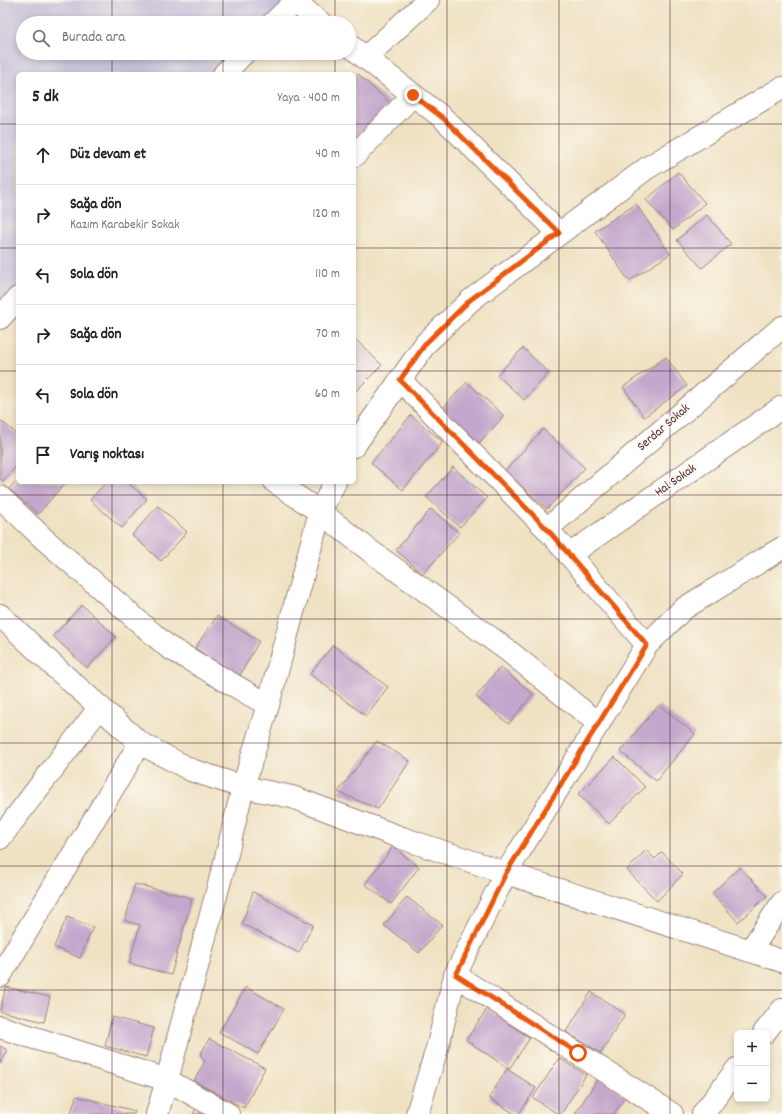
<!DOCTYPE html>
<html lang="tr">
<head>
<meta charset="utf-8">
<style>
	:root { --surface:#fff; --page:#f2f2f2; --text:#222; --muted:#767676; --line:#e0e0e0 }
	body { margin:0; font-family:Dekko,sans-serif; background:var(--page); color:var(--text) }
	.controls { position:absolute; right:12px; bottom:12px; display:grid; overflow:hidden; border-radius:6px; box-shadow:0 2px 6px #0003 }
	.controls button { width:36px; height:36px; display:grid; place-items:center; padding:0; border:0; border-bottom:1px solid var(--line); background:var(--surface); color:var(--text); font:20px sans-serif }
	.stop { position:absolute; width:12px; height:12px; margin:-9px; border:3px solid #ea580c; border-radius:50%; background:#fff }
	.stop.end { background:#ea580c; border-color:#fff; box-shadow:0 1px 4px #0008 }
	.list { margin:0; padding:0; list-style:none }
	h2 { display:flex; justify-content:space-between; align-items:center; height:52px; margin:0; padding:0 16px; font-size:17px }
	h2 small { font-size:13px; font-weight:400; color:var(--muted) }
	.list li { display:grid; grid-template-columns:26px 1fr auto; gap:12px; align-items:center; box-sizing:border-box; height:60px; padding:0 16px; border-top:1px solid var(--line) }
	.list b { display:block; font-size:15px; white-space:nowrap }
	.list p { margin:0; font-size:13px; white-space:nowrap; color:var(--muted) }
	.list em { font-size:13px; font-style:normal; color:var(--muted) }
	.icon { flex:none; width:22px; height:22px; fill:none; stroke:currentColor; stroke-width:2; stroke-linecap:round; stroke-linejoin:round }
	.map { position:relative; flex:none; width:782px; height:1114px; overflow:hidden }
	.search { position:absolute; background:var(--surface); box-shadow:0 2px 6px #0003; left:16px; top:16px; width:340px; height:44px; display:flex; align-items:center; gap:10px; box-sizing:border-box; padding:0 14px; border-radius:22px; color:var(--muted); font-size:15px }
	.panel { position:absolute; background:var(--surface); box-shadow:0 2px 6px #0003; left:16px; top:72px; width:340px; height:412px; border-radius:6px }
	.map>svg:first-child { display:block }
	.industrial { fill:#c7c0d9 }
	.building { fill:#c3a7cc }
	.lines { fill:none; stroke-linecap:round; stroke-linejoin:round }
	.minor-casing { stroke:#9c8077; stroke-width:24 }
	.secondary-casing { stroke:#9c8077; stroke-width:24 }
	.minor { stroke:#fff; stroke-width:22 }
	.secondary { stroke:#fff; stroke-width:22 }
	.route { stroke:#ea580c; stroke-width:5 }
	.grid { fill:none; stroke:#4a1f2b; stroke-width:1; stroke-opacity:0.55 }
	.labels { text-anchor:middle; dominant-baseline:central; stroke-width:3; stroke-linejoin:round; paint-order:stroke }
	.street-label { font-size:13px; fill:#4a1f2b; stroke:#fbf7ec }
</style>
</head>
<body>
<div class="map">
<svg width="782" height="1114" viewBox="0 0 782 1114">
	<rect width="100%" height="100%" fill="#fbf7ec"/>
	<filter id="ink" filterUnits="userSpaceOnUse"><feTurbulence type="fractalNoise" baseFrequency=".025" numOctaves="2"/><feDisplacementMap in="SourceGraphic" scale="8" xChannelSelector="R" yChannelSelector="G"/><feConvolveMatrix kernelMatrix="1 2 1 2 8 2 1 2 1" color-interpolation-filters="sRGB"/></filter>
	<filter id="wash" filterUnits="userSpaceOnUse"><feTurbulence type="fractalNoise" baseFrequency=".012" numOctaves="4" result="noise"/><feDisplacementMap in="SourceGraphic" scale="16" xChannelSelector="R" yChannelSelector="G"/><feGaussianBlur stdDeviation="0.9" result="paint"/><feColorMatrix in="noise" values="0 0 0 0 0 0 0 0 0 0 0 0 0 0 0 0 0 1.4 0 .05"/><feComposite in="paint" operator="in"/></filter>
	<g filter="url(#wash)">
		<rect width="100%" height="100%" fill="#efe2c3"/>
		<path class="industrial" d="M 0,0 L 297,0 L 273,23 L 23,23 L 23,53 L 244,53 L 224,74 L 18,74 L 18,298 L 0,318 Z"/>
		<g id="blocks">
			<path class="building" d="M 358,74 L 390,103 L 354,144 L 354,78 Z
				M 678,172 L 705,203 L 673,230 L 646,200 Z
				M 636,204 L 670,254 L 629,281 L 595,231 Z
				M 707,215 L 731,244 L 702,268 L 677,240 Z
				M 354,338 L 382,365 L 355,392 L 354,391 Z
				M 523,348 L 549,373 L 524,400 L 497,375 Z
				M 666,357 L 687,386 L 644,417 L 623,387 Z
				M 467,382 L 504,416 L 479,443 L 442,409 Z
				M 411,415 L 443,442 L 403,490 L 371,463 Z
				M 0,420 L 18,435 L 18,464 L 3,481 L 0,479 Z
				M 543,429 L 585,468 L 547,509 L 505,471 Z
				M 453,467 L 487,498 L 460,527 L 426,497 Z
				M 18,479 L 18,482 L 66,482 L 38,514 L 9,489 Z
				M 106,482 L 127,482 L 147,499 L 122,528 L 90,500 Z
				M 158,506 L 187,532 L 161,561 L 132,535 Z
				M 431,509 L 459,533 L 423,574 L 396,550 Z
				M 82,605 L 116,637 L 87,668 L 53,636 Z
				M 217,616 L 259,641 L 239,677 L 195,648 Z
				M 333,645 L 388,687 L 366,716 L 310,674 Z
				M 500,667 L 533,694 L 509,724 L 476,697 Z
				M 659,705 L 695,734 L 656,781 L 620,751 Z
				M 377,741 L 410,761 L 378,809 L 338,792 Z
				M 615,757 L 645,787 L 609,824 L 578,794 Z
				M 393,847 L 419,867 L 391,904 L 365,884 Z
				M 646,850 L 655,859 L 662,852 L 683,874 L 657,901 L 627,870 Z
				M 740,867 L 767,896 L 738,922 L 712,893 Z
				M 135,884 L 192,898 L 171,975 L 129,963 L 140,925 L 125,921 Z
				M 253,892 L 313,925 L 299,953 L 242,924 Z
				M 407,897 L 442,925 L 419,953 L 384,925 Z
				M 67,917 L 93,927 L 80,958 L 54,947 Z
				M 6,987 L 50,997 L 44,1022 L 0,1011 Z
				M 246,987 L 284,1009 L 258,1054 L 219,1032 Z
				M 591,992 L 625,1014 L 601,1053 L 566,1032 Z
				M 487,1009 L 530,1038 L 509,1069 L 466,1040 Z
				M 112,1017 L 154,1028 L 146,1057 L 105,1046 Z
				M 209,1039 L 265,1068 L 244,1108 L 194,1081 L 205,1061 L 200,1055 Z
				M 0,1046 L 7,1050 L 0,1064 Z
				M 559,1058 L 586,1075 L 561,1114 L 558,1114 L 533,1098 Z
				M 507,1069 L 536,1088 L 519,1114 L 515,1114 L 489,1098 Z
				M 599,1077 L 626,1096 L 614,1114 L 575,1114 Z
				M 76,1096 L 135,1111 L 134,1114 L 71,1114 Z
				M 197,1107 L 211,1114 L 193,1114 Z"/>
		</g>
	</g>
	<g filter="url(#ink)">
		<use href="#blocks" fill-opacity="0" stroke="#9c8077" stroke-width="1"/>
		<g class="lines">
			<defs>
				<path id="minor" d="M 295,2 L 321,23
					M 273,23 L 297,0
					M 349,45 L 443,118 L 559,233
					M 365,58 L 428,0
					M 224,74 L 244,53
					M 354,156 L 413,95
					M 0,318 L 18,298
					M 400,380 L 547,529 L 647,645
					M 275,482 L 320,512 L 373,553 L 506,649 L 599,724
					M 0,497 L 44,539 L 168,647 L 268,705
					M 547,529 L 782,327
					M 569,555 L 782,407
					M 0,615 L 57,669 L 140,743 L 191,770 L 243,787 L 292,797 L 402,838 L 506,873 L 782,961
					M 0,838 L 100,707
					M 750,951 L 782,903
					M 455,975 L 672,1114
					M 0,976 L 140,743
					M 0,1027 L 167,1080 L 228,1114
					M 764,1033 L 782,1010
					M 417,1114 L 438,1045 L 455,975 L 506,873 L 647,645 L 683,609 L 782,548
					M 703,1114 L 737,1069"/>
				<path id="secondary" d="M 354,446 L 426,343 L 471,300 L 647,168 L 782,88
					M 157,1114 L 167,1080 L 226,858 L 243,787 L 268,705 L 320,512 L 335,482"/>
			</defs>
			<use href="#minor" class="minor-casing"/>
			<use href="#secondary" class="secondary-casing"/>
			<use href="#minor" class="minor"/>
			<use href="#secondary" class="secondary"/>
		</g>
	</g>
	<g class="lines" filter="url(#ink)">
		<path class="route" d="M 413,95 L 443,118 L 559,233 L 470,300 L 426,343 L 400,380 L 547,529 L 647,645 L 506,873 L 456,975 L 578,1053"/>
	</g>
	<path class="grid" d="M 112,0 L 112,23M 223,0 L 223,23M 335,0 L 335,23M 447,0 L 447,1114M 559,0 L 559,1114M 670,0 L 670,1114M 112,53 L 112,74M 223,53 L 223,74M 335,53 L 335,74M 0,124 L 18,124M 354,124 L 782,124M 0,248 L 18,248M 354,248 L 782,248M 0,371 L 18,371M 354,371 L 782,371M 112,482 L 112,1114M 223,482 L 223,1114M 335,482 L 335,1114M 0,495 L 782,495M 0,619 L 782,619M 0,743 L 782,743M 0,866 L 782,866M 0,990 L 782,990"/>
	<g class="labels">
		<g class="street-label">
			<text transform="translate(664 428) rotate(-41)">Serdar Sokak</text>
			<text transform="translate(676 481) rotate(-35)">Hal Sokak</text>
		</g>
	</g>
</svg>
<div class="controls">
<button>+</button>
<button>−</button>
</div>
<div class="stop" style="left:578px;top:1053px"></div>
<div class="stop end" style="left:413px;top:95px"></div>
<div class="search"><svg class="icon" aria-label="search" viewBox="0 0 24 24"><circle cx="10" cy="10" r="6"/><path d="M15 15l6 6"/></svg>Burada ara</div>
<section class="panel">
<h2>5 dk<small>Yaya · 400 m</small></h2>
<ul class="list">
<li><svg class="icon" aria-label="ahead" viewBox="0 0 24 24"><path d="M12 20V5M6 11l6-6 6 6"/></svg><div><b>Düz devam et</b></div><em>40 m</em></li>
<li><svg class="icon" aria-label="right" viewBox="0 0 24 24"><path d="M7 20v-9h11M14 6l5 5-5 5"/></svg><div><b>Sağa dön</b><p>Kazım Karabekir Sokak</p></div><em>120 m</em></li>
<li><svg class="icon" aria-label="left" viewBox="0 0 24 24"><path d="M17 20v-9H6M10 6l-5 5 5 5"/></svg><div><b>Sola dön</b></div><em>110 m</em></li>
<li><svg class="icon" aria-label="right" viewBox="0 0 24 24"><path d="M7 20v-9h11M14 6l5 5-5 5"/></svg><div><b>Sağa dön</b></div><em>70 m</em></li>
<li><svg class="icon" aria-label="left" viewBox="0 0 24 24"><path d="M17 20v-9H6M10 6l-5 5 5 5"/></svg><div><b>Sola dön</b></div><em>60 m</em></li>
<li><svg class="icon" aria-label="arrive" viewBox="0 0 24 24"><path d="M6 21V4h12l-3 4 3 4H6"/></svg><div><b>Varış noktası</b></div></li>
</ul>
</section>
</div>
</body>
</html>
